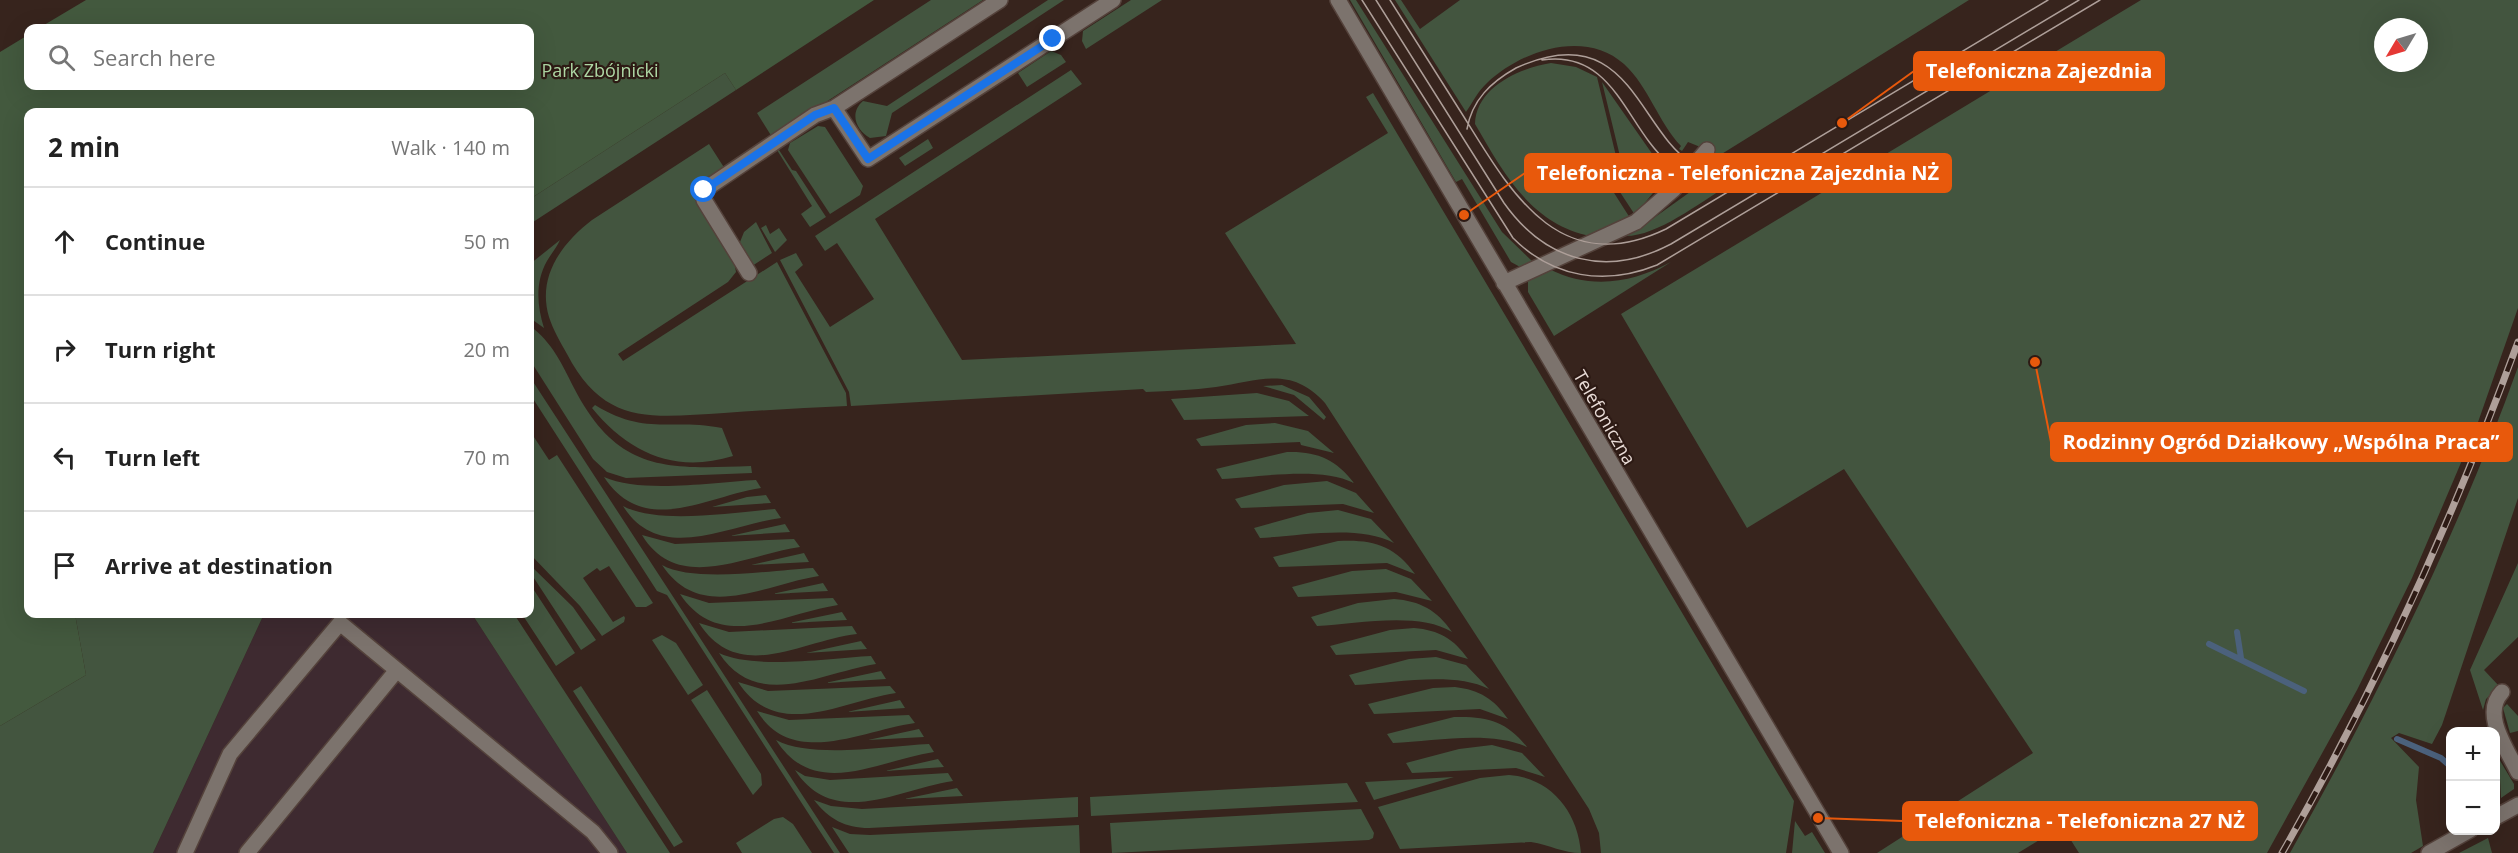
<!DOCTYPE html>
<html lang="en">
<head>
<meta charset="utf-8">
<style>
	:root { --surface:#fff; --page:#f6f6f6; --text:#222; --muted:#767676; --line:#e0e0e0 }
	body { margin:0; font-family:"Open Sans",sans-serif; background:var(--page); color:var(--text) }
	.controls { position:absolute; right:18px; bottom:18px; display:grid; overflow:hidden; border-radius:12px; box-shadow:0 6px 24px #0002 }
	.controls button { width:54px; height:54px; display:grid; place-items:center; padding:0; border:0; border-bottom:2px solid var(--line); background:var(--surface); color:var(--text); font:30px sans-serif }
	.compass { position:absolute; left:2374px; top:18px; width:54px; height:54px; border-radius:50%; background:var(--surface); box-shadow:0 6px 24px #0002; rotate:232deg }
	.stop { position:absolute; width:18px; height:18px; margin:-14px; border:4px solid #1a73e8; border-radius:50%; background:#fff }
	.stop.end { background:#1a73e8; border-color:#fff; box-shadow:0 2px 6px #0008 }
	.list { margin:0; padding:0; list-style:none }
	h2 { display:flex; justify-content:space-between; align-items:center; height:78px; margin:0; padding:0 24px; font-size:26px }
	h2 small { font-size:20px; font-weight:400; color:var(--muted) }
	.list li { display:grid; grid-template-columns:39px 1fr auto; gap:18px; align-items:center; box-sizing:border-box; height:108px; padding:0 24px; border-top:2px solid var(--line) }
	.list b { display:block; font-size:22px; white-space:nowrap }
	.list em { font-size:20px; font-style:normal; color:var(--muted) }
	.icon { flex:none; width:33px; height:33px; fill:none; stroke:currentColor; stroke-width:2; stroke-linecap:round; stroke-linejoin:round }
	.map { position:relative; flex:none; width:2518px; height:853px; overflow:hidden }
	.search { position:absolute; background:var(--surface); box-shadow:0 6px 24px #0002; left:24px; top:24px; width:510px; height:66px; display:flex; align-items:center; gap:15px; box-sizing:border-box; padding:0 21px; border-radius:12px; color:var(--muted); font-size:22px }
	.panel { position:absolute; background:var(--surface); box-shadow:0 6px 24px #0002; left:24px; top:108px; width:510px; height:510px; border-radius:12px }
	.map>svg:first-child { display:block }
	.industrial { fill:#3e2a30 }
	.green { fill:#43553f; fill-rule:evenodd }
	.forest { fill:#43593e }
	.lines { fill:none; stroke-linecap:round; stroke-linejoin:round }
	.stream { stroke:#4b617c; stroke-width:6 }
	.minor-casing { stroke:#54423b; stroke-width:18 }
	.minor { stroke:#7c736d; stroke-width:15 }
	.tram { stroke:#ae9f99; stroke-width:1.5 }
	.rail-casing { stroke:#ae9f99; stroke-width:7 }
	.rail { stroke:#2d1a14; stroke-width:4.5; stroke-dasharray:14; stroke-linecap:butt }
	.route { stroke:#1a73e8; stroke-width:8 }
	.labels { text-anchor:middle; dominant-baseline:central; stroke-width:4.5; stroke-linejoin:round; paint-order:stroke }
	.park-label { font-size:18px; fill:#aed7a4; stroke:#2d1a14 }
	.street-label { font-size:18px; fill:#eaddd8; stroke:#2d1a14 }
	.leader { fill:none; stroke:#e8590c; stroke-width:2 }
	.callout-dot { fill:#e8590c; stroke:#2d1a14; stroke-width:2 }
	.callout { fill:#e8590c; stroke:#e8590c; stroke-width:2 }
	.callout-label { font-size:20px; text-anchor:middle; font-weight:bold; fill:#fff }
</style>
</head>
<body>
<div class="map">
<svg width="2518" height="853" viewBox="0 0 2518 853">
	<rect width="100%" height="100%" fill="#37241d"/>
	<path class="industrial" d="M 264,614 L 472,614 L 627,853 L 153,853 Z"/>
	<path class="green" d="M 931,0 L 983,0 L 772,137 L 757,113 Z
		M 1048,0 L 1064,0 L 892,113 L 886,136 L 870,138 C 856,130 849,113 863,101 L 887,106 Z
		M 1131,0 L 1162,0 L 1086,49 L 1082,41 L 1083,31 Z
		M 1350,0 L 1356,0 L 1502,232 L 1533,262 L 1522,268 L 1511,262 L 1462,179 L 1456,182 Z
		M 1395,0 L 1401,0 L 1420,29 L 1460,0 L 1969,0 L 1720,155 L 1688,142 L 1682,151 L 1679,149 L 1681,146 C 1658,122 1649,87 1624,64 C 1585,29 1522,50 1487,83 C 1478,91 1473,102 1466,112 Z
		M 2141,0 L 2518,0 L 2518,308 L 2477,425 L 2412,578 L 2357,690 L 2267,853 L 2079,853 L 2062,826 L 2018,853 L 1877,853 L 2033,753 L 1844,469 L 1747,528 L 1621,314 ZM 2383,27 L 2419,27 L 2419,63 L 2383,63 Z
		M 1051,51 L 1061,55 L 1066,62 L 1027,87 L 1018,73 Z
		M 1551,63 L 1576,67 L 1597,77 L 1616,156 L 1601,166 L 1605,172 L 1602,174 L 1630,218 L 1591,236 C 1531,225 1503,172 1475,124 C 1476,87 1520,68 1551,63 Z
		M 1071,70 L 1082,84 L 875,219 L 962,360 L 1296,344 L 1225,233 L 1388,133 L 1366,97 L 1373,93 L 1794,801 L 1786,853 L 1601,853 L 1599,833 L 1589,809 L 1325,403 C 1291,365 1259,381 1216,387 C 1193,390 1169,391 1146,392 L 1143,389 L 851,406 L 849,392 L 780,260 L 796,253 L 803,265 L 795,272 L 830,327 L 874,299 L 837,243 L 825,251 L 815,236 Z
		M 725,73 L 736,90 L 530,224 L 530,199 Z
		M 1602,82 L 1653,155 L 1670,172 L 1635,215 L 1616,186 L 1624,181 L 1614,166 L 1607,170 L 1605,167 L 1617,159 L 1621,173 L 1625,177 Z
		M 818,126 L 825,127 L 863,186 L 860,195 L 830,214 L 788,150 L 790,143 Z
		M 928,139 L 933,148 L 905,166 L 899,158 Z
		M 709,144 L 725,169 L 693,191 L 733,255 L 736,272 L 728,282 L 618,354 L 623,361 L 777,262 L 846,393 L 847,406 C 806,408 765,410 724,413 C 653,417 605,427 567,354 C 561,343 553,330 549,317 C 537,277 561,244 592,220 Z
		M 777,150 L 779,150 L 792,170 L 796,171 L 826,217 L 810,227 L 801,214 L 812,206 Z
		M 1704,182 L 1722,183 L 1726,187 C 1699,203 1655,238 1623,236 L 1637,230 Z
		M 756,222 L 772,253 L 752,266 L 740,242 L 744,232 Z
		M 766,225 L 770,234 L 779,228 L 787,240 L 775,252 L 761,228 Z
		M 560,240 C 557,247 551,254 547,261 C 535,282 537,306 544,328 L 530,318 L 530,264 Z
		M 1671,262 L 1554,336 L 1528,292 L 1528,279 L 1549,269 C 1591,290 1632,283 1671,262 Z
		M 530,326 C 552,342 562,364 574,388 C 618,473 667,469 751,466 L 752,473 L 626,478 L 607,472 L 593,459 L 530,360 Z
		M 2518,367 L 2518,498 L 2442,725 L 2432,744 L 2399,733 L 2391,738 L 2419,767 L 2416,800 L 2423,846 L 2411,853 L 2290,853 C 2378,696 2457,536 2518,367 Z
		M 530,377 L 840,853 L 834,853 L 667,595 L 657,591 L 530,394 Z
		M 1282,385 L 1309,397 L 1326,417 L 1324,420 L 1294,395 L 1263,386 Z
		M 1257,393 L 1289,401 L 1309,416 L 1184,420 L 1171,399 Z
		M 595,405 C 645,436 671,418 722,428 L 733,456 C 675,474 629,453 592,408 Z
		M 1275,423 L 1308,431 L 1334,453 L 1301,445 L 1300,442 L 1201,446 L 1196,439 L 1246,425 Z
		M 530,431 L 549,460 L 557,455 L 653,603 L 646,607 L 636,607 L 609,566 L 600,571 L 597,568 L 583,578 L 613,622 L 624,616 L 625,618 L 624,622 L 602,636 L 580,606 L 530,554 Z
		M 1287,452 C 1316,451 1336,459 1354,483 C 1320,466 1261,477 1222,479 L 1216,469 Z
		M 604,477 C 641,494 715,482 756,480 L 761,488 C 707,496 644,538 604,477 Z
		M 1327,481 L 1356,493 L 1374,513 L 1343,504 L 1241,508 L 1235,499 L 1284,485 Z
		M 766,495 L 771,503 L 712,507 L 747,497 Z
		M 623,506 C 658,525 735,512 775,509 L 781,518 C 728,525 660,565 623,506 Z
		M 1338,510 L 1371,519 L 1394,543 C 1359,524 1299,536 1260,538 L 1254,528 L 1308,513 Z
		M 785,524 L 790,532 L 730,536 Z
		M 642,535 L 675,544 L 794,539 L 800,547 C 748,554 678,595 642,535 Z
		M 1338,541 C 1371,539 1395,545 1415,574 L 1387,563 L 1279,567 L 1273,557 Z
		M 804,553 L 809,562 L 751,565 Z
		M 2518,563 L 2518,637 L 2484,670 L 2499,686 L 2486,699 L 2483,710 L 2470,670 Z
		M 530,565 L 573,607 L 596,640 L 581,650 L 530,572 Z
		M 662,565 C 693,583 775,570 813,568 L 819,576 C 765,584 701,624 662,565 Z
		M 1386,569 L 1411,579 L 1432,601 L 1396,592 L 1298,597 L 1292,587 L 1352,571 Z
		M 823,583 L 828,591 L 772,594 Z
		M 530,584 L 575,653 L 556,666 L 522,614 L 530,614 Z
		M 680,594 L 709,603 L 833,598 L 838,605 C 783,613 720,654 680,594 Z
		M 1394,599 C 1420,601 1437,610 1452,632 C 1419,611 1355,624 1317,626 L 1311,617 L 1358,603 Z
		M 842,612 L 847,620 L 789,623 Z
		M 75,614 L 264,614 L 153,853 L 0,853 L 0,726 L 86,675 Z
		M 472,614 L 514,614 L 670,853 L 627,853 Z
		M 699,623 L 729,632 L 852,626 L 857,634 C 802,640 739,685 699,623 Z
		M 1414,628 C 1439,630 1454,639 1468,659 L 1436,650 L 1336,655 L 1330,646 L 1390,630 Z
		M 662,635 L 676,643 L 703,685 L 688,695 L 652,640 Z
		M 861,641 L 867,649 L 806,653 Z
		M 719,653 C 755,670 830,658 871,656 L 876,664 C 823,672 757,712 719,653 Z
		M 1436,657 L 1466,665 L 1489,689 C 1454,671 1394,683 1355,685 L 1349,675 L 1409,659 Z
		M 881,671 L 886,679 L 825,683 Z
		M 738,682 L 768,691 L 890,686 L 896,693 C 842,701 777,742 738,682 Z
		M 581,686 L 683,842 L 674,847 L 573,691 Z
		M 1455,687 C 1480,690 1494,699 1508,719 L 1480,709 L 1374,714 L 1368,704 L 1433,688 Z
		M 707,690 L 761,774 L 762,785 L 753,795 L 691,700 Z
		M 900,700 L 905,708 L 847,712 Z
		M 2507,704 L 2518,716 L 2518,731 L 2510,733 L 2503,708 Z
		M 757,711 L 789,720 L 909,715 L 915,723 C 863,730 793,769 757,711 Z
		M 1454,717 C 1486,716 1507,721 1527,747 C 1491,730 1433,741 1393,743 L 1387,734 Z
		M 919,729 L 924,737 L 868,740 Z
		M 776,740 C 812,759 887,746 929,744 L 934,752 C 879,760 815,801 776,740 Z
		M 1492,745 L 1522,753 L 1545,777 L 1516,768 L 1412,773 L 1406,763 L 1459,749 Z
		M 938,759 L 944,767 L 885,771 Z
		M 2499,759 L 2514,784 L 2514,789 L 2501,798 Z
		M 795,770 L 805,776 L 830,780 L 948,773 L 953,781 C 899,789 834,830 795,770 Z
		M 1509,775 C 1551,778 1578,812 1581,853 C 1563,853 1550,845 1531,842 L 1400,849 L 1378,807 L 1480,778 Z
		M 1454,777 L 1374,800 L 1365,782 Z
		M 1347,783 L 1358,802 L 1091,816 L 1090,797 Z
		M 957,788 L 963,796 L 904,799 Z
		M 1078,797 L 1078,817 L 869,828 C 845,828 829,819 814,800 L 831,806 L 862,809 Z
		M 1361,809 L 1374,833 L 1373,838 L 1369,840 L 1112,853 L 1110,823 Z
		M 783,817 L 793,824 L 812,853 L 742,853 L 736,843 L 774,819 Z
		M 1795,821 L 1805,836 L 1812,832 L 1825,853 L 1792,853 Z
		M 1079,825 L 1080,853 L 849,853 L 832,827 L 850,834 L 870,835 Z
		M 2488,838 L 2492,853 L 2459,853 Z"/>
	<path class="forest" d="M 86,0 L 874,0 L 736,90 L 725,73 L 530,199 L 530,112 L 28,112 L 28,614 L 75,614 L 86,675 L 0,726 L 0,52 L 28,35 L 28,86 L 530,86 L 530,28 L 39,28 Z"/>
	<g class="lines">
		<path class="stream" d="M 2237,632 L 2241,658
			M 2209,644 L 2304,691
			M 2397,739 L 2441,758 L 2450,766"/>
		<defs>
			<path id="minor" d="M 1000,0 L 834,108 L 868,159 L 1113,0
				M 1338,0 L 1841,853
				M 749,273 L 704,200 L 704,190 L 815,115 L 834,108
				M 1504,283 L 1636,222 L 1674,189 L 1707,150
				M 2502,692 C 2481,714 2507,749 2518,772
				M 2496,817 L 2518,805
				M 185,853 L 230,754 L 340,623 L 593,832 L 610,853
				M 247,853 L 397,670
				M 2429,853 L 2470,830"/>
		</defs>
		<use href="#minor" class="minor-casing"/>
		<use href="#minor" class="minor"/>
		<path class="tram" d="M 1362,0 L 1513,238 C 1553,278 1605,286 1657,265 L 2100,0
			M 1376,0 L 1504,203 C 1546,262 1607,278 1671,244 L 2079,0
			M 1390,0 C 1415,39 1439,78 1464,117 C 1511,193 1560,280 1666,229 L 2048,0
			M 1542,60 C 1639,45 1627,191 1725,178
			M 1467,129 C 1472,100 1491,82 1516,68 C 1665,0 1631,216 1763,165"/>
		<defs>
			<path id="rail" d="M 2282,853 C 2376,689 2453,519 2518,342"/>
		</defs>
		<use href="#rail" class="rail-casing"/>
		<use href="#rail" class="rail"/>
	</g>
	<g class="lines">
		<path class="route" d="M 704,190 L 815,115 L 834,108 L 868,159 L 1053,39"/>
	</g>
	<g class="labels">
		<g class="park-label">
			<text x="600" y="70">Park Zbójnicki</text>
		</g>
		<g class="street-label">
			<text transform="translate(1605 417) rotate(60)">Telefoniczna</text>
		</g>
	</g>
	<path class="leader" d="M1842 123L1914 71M1464 215L1525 173M2035 362L2051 442M1818 818L1903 821"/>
	<g class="callout-dot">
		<circle cx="1842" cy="123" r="6"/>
		<circle cx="1464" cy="215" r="6"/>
		<circle cx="2035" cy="362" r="6"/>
		<circle cx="1818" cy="818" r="6"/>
	</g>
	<g class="callout">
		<rect x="1914" y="52" width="250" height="38" rx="6"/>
		<rect x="1525" y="154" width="426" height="38" rx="6"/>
		<rect x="2051" y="423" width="461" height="38" rx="6"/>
		<rect x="1903" y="802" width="354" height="38" rx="6"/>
	</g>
	<g class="callout-label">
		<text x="2039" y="78">Telefoniczna Zajezdnia</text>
		<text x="1738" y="180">Telefoniczna - Telefoniczna Zajezdnia NŻ</text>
		<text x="2281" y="449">Rodzinny Ogród Działkowy „Wspólna Praca”</text>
		<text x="2080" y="828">Telefoniczna - Telefoniczna 27 NŻ</text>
	</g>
</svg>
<div class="controls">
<button>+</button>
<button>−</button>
</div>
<svg class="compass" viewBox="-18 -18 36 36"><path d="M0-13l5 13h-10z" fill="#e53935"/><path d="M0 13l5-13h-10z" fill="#767676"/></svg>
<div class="stop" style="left:704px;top:190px"></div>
<div class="stop end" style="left:1053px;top:39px"></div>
<div class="search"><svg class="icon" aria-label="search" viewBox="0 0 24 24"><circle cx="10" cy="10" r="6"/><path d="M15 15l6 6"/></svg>Search here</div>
<section class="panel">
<h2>2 min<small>Walk · 140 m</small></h2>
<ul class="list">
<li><svg class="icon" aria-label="ahead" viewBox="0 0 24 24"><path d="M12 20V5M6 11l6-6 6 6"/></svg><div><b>Continue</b></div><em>50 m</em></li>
<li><svg class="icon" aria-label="right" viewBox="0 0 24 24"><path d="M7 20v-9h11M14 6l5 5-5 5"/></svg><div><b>Turn right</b></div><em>20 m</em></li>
<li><svg class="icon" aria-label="left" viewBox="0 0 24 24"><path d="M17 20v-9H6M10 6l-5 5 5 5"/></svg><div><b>Turn left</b></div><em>70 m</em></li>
<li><svg class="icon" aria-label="arrive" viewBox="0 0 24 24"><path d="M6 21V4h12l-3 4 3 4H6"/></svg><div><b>Arrive at destination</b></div></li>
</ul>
</section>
</div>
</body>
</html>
